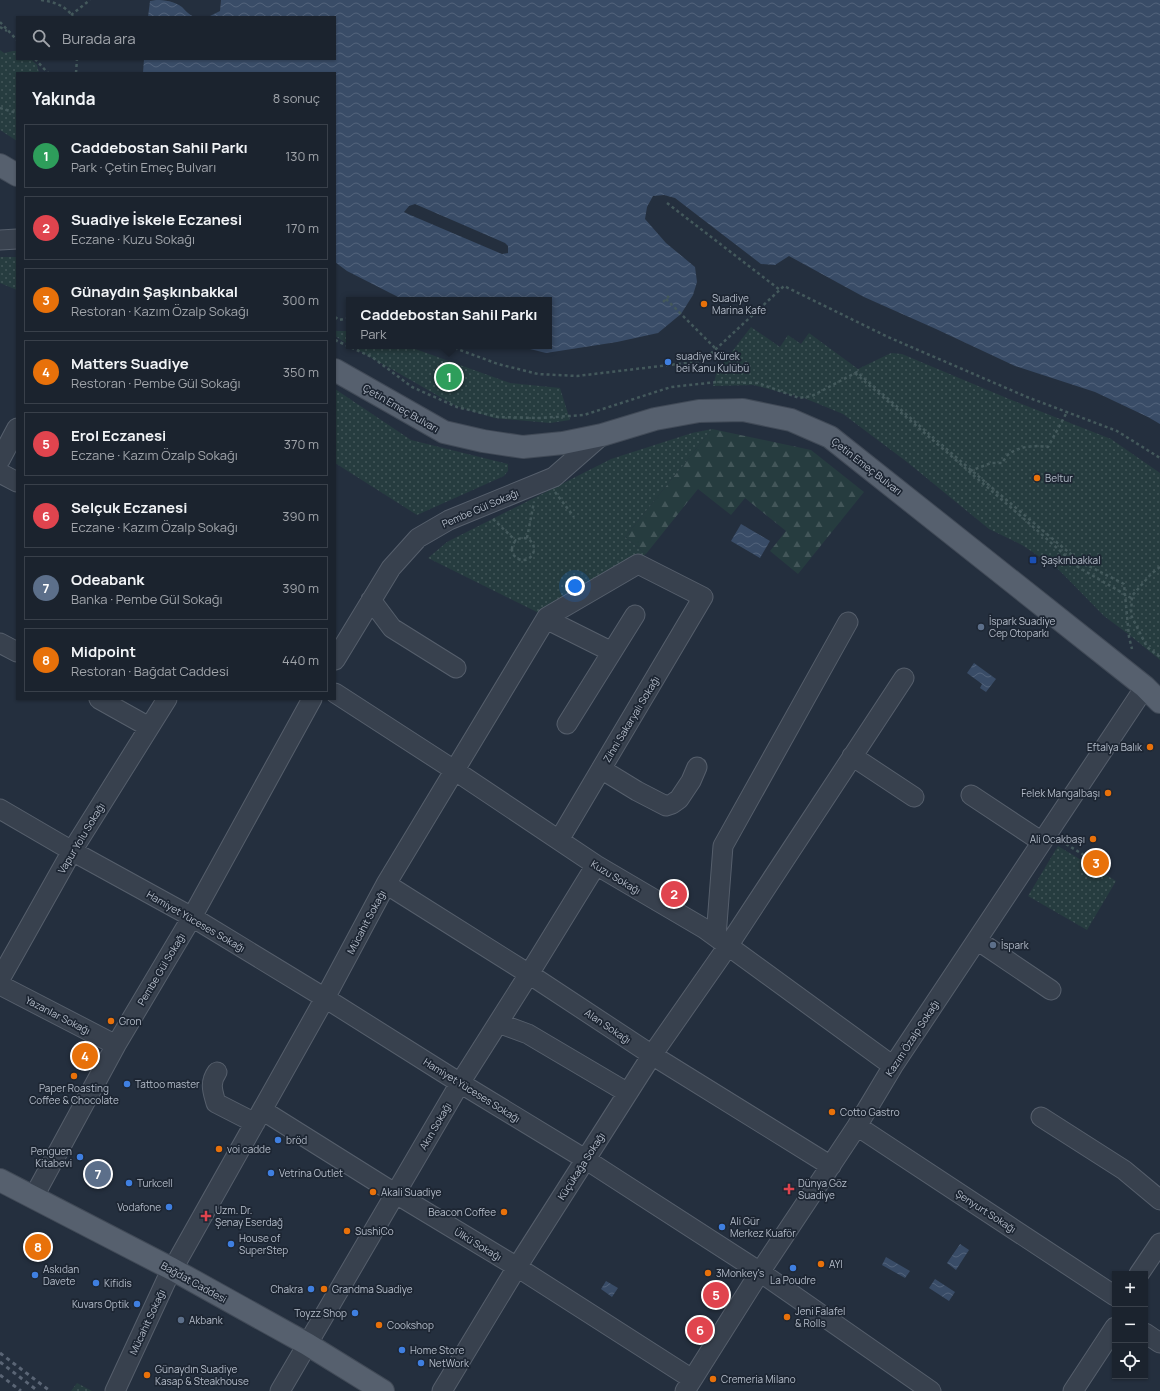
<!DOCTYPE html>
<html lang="tr">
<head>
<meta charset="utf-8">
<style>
	:root { --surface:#1b232e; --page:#282f3a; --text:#f1f3f6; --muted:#a0a4aa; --line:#39404a; --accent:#8c9099 }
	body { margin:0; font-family:Manrope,sans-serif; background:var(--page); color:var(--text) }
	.controls { position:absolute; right:12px; bottom:12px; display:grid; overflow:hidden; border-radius:0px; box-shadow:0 1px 3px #0004 }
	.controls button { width:36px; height:36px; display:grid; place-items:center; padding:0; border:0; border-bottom:1px solid var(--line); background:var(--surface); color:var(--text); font:20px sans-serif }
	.you { position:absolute; left:575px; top:586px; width:14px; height:14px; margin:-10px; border:3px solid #fff; border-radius:50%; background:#1a73e8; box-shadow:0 0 0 6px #1a73e833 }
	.badge { display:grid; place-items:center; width:26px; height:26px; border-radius:50%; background:var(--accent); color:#fff; font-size:13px; font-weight:700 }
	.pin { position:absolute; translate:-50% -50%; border:2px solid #fff; box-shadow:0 1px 4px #0006 }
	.popup { position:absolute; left:346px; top:297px; width:206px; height:52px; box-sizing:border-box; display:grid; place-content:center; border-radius:0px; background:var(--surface); filter:drop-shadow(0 1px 3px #0005); font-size:13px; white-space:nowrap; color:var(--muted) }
	.popup b { font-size:15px; color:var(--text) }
	.popup::after { content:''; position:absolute; left:50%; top:100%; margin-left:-8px; border:8px solid transparent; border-top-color:var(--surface) }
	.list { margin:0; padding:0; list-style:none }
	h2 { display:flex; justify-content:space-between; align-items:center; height:52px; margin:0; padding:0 16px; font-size:17px }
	h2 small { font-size:13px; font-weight:400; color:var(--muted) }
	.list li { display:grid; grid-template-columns:26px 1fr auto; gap:12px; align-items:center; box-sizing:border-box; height:64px; margin:0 8px 8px; padding:0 8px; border:1px solid var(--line); border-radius:0px }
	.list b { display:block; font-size:15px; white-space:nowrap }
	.list p { margin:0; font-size:13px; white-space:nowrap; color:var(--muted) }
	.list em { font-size:13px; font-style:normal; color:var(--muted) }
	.icon { flex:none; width:22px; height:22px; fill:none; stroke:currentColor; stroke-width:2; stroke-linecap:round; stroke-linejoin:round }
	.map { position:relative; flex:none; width:1160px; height:1391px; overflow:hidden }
	.search { position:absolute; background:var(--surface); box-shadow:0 1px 3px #0004; left:16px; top:16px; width:320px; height:44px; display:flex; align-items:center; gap:10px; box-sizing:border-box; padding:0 14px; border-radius:0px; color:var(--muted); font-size:15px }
	.panel { position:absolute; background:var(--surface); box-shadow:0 1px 3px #0004; left:16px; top:72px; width:320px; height:628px; border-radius:0px }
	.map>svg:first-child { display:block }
	.forest { fill:url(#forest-firs) }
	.park { fill:url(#park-dots) }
	.water { fill:url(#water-waves) }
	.pier { fill:#242f3e }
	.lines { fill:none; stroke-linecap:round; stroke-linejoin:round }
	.minor-casing { stroke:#565f6c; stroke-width:21 }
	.major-casing { stroke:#414a57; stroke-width:24 }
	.path { stroke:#44595c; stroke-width:2.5; stroke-dasharray:3 3; stroke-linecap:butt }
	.minor { stroke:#38414e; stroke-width:19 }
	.major { stroke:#56606e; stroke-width:22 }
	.rail { stroke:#5a6575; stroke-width:3; stroke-dasharray:4 4; stroke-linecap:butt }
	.food-dot { fill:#e8710a; stroke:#1d2633; stroke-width:1.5 }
	.shop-dot { fill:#3f7fe0; stroke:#1d2633; stroke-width:1.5 }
	.transit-dot { fill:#1a4fb4; stroke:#1d2633; stroke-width:1.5 }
	.service-dot { fill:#5c6f8a; stroke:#1d2633; stroke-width:1.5 }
	.health-dot { fill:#e0444e; stroke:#1d2633; stroke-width:1.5 }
	.labels { text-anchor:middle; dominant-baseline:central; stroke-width:3.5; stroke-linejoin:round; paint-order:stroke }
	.poi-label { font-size:10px; fill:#b4bcc9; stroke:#1d2633; text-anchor:start }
	.street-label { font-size:10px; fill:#b4bcc9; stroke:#1d2633 }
</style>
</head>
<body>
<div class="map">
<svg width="1160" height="1391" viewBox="0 0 1160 1391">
	<defs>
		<pattern id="forest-firs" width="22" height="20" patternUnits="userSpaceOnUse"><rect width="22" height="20" fill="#263c3f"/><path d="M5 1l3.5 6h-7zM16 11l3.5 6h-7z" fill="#435659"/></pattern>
		<pattern id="park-dots" width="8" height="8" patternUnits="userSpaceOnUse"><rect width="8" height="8" fill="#263c3f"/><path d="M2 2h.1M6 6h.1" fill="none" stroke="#435659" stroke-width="1.8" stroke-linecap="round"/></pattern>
		<pattern id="water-waves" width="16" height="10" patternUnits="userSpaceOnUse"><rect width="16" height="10" fill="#394c67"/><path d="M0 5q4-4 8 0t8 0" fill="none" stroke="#53647b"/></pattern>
	</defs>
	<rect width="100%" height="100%" fill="#242f3e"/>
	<path class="forest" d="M 712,429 L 811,450 L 864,492 L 798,574 L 770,551 L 786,531 L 745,498 L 731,515 L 698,489 L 646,554 L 625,537 Z"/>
	<path class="park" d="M 0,50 L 4,53 L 13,51 L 17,51 L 17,59 L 31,59 L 37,65 L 39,73 L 17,73 L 17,141 L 0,130 Z
		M 0,257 L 17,257 L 17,290 L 0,283 Z
		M 751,327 L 780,347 L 788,335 L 801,344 L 809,333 L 858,369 L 891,353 L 902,354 L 1009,399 L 1111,439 L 1160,473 L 1160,660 L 1132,637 L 1104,616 L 1058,569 L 1022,545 L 989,529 L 907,462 L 843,414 L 804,398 L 753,385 L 713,386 L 717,371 Z
		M 335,330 L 337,331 L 349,331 L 349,345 L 335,336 Z
		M 351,346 L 407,346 L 510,383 L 560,388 L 570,420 L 550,423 L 494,418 L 456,406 Z
		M 335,389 L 411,440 L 508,464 L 508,471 L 504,476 L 417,515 L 335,463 Z
		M 712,429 L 625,537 L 646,554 L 539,613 L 428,558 L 447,542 L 611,459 L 692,433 Z
		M 1058,846 L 1116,881 L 1087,930 L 1028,896 Z
		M 77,1383 L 92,1391 L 71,1391 Z"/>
	<path class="water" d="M 156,0 C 165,0 174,1 182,7 C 186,11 189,15 195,17 L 148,17 L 150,1 Z
		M 221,0 L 1160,0 L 1160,424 L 1148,417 L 1095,392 L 1015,366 L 936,329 L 864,297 L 789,256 L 775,265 L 761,264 L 675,198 L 664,195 L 653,196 L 647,207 L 645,219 L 666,243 L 695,267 L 697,282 L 693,295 L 681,314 L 658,333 L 617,342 L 546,353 L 518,346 L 549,346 L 549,300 L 404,300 L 347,271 L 335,262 L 335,73 L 143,73 L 144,59 L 335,59 L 335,17 L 208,17 L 220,11 Z
		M 741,524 L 770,541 L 760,558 L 731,541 Z
		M 974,663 L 996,679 L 986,692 L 980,688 L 982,684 L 967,673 Z
		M 960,1244 L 969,1250 L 956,1270 L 947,1263 Z
		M 886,1257 L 910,1271 L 905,1278 L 882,1265 Z
		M 935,1279 L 955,1292 L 949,1301 L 929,1288 Z
		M 606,1281 L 618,1288 L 612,1297 L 601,1289 Z"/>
	<path class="pier" d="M 415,204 L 505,243 L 508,246 L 508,253 L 502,254 L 408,214 L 404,212 L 409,206 Z"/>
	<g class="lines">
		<defs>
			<path id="minor" d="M 0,240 L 17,239
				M 0,460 L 17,428
				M 0,473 L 17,482
				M 371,600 L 392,628 L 456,668
				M 546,619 L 612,652
				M 0,643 L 17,652
				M 335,660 L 391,568 L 418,538 L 449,520 L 554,477 L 602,435
				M 335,693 L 454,770 L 596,865 L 705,929 L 893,1066
				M 99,699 L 149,727
				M 567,724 L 635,615
				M 852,756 L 914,797
				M 601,769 L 637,791 L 666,806 L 672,804 L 679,799 L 691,781 L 697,767
				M 971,795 L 1042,842
				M 0,809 L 72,851 L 192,917 L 325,998 L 460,1083 L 585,1159 L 760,1272 L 931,1391
				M 386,884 L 529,974 L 652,1055 L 831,1166
				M 716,937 L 723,846 L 848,622
				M 977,940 L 1051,990
				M 0,979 L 72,851 L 167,699
				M 0,985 L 116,1045
				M 498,1023 L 528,1034 L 628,1093
				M 217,1072 C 209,1083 213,1092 216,1103 L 255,1123
				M 262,1110 L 396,1194 L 517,1267 L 692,1379
				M 1041,1117 L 1124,1170 L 1160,1200
				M 857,1126 L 1115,1296
				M 33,1198 L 116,1045 L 192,917 L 312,699
				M 1139,1274 L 1160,1243
				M 1145,1333 L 1160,1343
				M 115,1391 L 166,1281 L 325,998 L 386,884 L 547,617 L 638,564 L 703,597 L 559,840
				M 280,1391 L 460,1083 L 529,974 L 596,865
				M 442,1391 L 517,1267 L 652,1055 L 728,946 L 904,678
				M 685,1391 L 760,1272 L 857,1126 L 893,1066 L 1145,687
				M 1073,1391 L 1115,1327"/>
			<path id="major" d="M 0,165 L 17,175
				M 335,370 L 444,432 L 483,441 L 523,447 L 563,443 L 602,435 L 655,419 L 699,411 L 743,410 L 791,420 L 830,437 L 1145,687 L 1160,702
				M 0,1180 L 172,1269 L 307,1344 L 383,1391"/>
		</defs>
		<use href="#minor" class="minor-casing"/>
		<use href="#major" class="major-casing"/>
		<path class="path" d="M 41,0 C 54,2 65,5 73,17
			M 71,15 L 90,0
			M 0,22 L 17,40
			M 0,27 L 7,31
			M 35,59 L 48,73
			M 76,73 L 77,59
			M 0,108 L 17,113
			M 667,203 L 780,290
			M 666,299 L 716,349
			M 663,302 L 669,296
			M 335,317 L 339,320 L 349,318
			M 335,340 L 372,357 L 412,387 L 457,407 L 498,417 L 539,418 L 584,415 L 671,387 L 717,382 L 758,383 L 799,398 L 812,396 L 857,372 L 971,470 L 1079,561 L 1124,584 L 1129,637 L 1132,649
			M 449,346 L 498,364 L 538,374 L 577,376 L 703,361 L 784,286 L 888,337 L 1027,397 L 1117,431 L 1160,458
			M 855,373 L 1038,531 L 1078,567 L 1131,598
			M 970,471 L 991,463 L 1002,463 C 1004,460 1007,455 1010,453 C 1021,446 1036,445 1048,447 L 1067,412
			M 555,492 L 574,517
			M 493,519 L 516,541
			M512 549a11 11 0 1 1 22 0a11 11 0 1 1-22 0Z
			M 527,538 L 534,502
			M 1160,567 L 1151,574 L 1132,596 L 1131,615 L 1147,647 L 1160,657
			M 1061,841 L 1092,860"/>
		<use href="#minor" class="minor"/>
		<use href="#major" class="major"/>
		<path class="rail" d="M 0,1353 L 50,1391
			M 0,1362 L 38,1391
			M 0,1375 L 21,1391"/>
	</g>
	<g class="food-dot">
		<circle cx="704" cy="304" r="4"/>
		<circle cx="1037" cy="478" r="4"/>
		<circle cx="1150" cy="747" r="4"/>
		<circle cx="1108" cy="793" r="4"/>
		<circle cx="1093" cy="839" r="4"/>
		<circle cx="111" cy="1021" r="4"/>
		<circle cx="74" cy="1076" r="4"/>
		<circle cx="832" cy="1112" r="4"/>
		<circle cx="219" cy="1149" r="4"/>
		<circle cx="373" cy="1192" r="4"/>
		<circle cx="504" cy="1212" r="4"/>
		<circle cx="347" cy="1231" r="4"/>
		<circle cx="821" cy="1264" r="4"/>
		<circle cx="708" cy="1273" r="4"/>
		<circle cx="324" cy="1289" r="4"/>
		<circle cx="787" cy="1317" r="4"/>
		<circle cx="379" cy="1325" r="4"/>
		<circle cx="147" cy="1375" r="4"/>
		<circle cx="713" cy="1379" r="4"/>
	</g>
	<g class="shop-dot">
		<circle cx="668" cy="362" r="4"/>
		<circle cx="127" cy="1084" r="4"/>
		<circle cx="278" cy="1140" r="4"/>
		<circle cx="80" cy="1157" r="4"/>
		<circle cx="271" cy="1173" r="4"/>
		<circle cx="129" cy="1183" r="4"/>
		<circle cx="169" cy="1207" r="4"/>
		<circle cx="722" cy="1227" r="4"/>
		<circle cx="231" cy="1244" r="4"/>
		<circle cx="793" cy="1268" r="4"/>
		<circle cx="35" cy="1275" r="4"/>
		<circle cx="96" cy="1283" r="4"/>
		<circle cx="311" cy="1289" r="4"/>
		<circle cx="137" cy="1304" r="4"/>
		<circle cx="355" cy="1313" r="4"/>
		<circle cx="402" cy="1350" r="4"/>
		<circle cx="421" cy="1363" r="4"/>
	</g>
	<rect class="transit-dot" x="1029" y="556" width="8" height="8" rx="2"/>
	<g class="service-dot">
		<circle cx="981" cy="627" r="4"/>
		<circle cx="993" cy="945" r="4"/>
		<circle cx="181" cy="1320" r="4"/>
	</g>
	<g class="health-dot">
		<path d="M787 1183h4v4h4v4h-4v4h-4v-4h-4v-4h4z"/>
		<path d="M204 1210h4v4h4v4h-4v4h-4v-4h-4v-4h4z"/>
	</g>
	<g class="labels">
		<g class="poi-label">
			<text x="712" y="298">Suadiye<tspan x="712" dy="12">Marina Kafe</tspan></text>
			<text x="676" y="356">suadiye Kürek<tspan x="676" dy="12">bei Kanu Kulübü</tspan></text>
			<text x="1045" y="478">Beltur</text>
			<text x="1041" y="560">Şaşkınbakkal</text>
			<text x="989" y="621">İspark Suadiye<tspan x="989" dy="12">Cep Otoparkı</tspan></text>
			<text x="1142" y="747" text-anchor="end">Eftalya Balık</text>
			<text x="1100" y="793" text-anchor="end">Felek Mangalbaşı</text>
			<text x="1085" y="839" text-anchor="end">Ali Ocakbaşı</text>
			<text x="1001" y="945">İspark</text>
			<text x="119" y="1021">Gron</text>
			<text x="135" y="1084">Tattoo master</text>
			<text x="74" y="1088" text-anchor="middle">Paper Roasting<tspan x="74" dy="12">Coffee &amp; Chocolate</tspan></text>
			<text x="840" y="1112">Cotto Gastro</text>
			<text x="286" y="1140">bröd</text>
			<text x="227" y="1149">voi cadde</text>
			<text x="72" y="1151" text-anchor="end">Penguen<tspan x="72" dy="12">Kitabevi</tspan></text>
			<text x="279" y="1173">Vetrina Outlet</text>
			<text x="137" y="1183">Turkcell</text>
			<text x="798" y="1183">Dünya Göz<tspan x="798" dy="12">Suadiye</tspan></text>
			<text x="381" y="1192">Akali Suadiye</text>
			<text x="161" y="1207" text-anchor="end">Vodafone</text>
			<text x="215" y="1210">Uzm. Dr.<tspan x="215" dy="12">Şenay Eserdağ</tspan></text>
			<text x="496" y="1212" text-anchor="end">Beacon Coffee</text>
			<text x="730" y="1221">Ali Gür<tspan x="730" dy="12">Merkez Kuaför</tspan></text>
			<text x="355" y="1231">SushiCo</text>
			<text x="239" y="1238">House of<tspan x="239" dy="12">SuperStep</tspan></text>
			<text x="829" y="1264">AYI</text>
			<text x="43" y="1269">Askıdan<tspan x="43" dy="12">Davete</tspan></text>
			<text x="716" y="1273">3Monkey's</text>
			<text x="793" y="1280" text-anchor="middle">La Poudre</text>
			<text x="104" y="1283">Kifidis</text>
			<text x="303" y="1289" text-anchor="end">Chakra</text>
			<text x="332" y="1289">Grandma Suadiye</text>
			<text x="129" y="1304" text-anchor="end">Kuvars Optik</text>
			<text x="795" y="1311">Jeni Falafel<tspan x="795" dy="12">&amp; Rolls</tspan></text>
			<text x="347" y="1313" text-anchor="end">Toyzz Shop</text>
			<text x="189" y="1320">Akbank</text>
			<text x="387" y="1325">Cookshop</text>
			<text x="410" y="1350">Home Store</text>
			<text x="429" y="1363">NetWork</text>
			<text x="155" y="1369">Günaydın Suadiye<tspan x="155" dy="12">Kasap &amp; Steakhouse</tspan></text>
			<text x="721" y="1379">Cremeria Milano</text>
		</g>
		<g class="street-label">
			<text transform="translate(401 408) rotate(30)">Çetin Emeç Bulvarı</text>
			<text transform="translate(867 466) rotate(38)">Çetin Emeç Bulvarı</text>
			<text transform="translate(480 508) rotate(-23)">Pembe Gül Sokağı</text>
			<text transform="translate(631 719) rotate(-59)">Zihni Sakaryalı Sokağı</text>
			<text transform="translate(81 838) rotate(-59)">Vapur Yolu Sokağı</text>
			<text transform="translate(616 877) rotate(31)">Kuzu Sokağı</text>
			<text transform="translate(196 921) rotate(30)">Hamiyet Yüceses Sokağı</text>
			<text transform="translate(366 922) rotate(-62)">Mücahit Sokağı</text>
			<text transform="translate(161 969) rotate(-59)">Pembe Gül Sokağı</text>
			<text transform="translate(58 1015) rotate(27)">Yazanlar Sokağı</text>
			<text transform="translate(608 1026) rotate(34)">Alan Sokağı</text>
			<text transform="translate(912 1038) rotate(-57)">Kazım Özalp Sokağı</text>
			<text transform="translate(472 1090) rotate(32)">Hamiyet Yüceses Sokağı</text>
			<text transform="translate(435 1126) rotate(-60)">Akın Sokağı</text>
			<text transform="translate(581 1166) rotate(-57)">Küçükağa Sokağı</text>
			<text transform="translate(986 1211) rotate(33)">Şenyurt Sokağı</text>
			<text transform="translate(478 1244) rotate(31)">Ülkü Sokağı</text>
			<text transform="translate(194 1282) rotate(29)">Bağdat Caddesi</text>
			<text transform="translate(147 1322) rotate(-65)">Mücahit Sokağı</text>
		</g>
	</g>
</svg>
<div class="controls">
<button>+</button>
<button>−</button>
<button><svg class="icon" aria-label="locate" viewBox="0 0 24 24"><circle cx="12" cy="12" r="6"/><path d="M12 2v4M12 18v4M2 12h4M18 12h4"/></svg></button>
</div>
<div class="you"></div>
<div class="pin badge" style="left:449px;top:377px;background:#2e9e5b">1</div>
<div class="popup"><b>Caddebostan Sahil Parkı</b>Park</div>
<div class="pin badge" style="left:674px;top:894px;background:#e0444e">2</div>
<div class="pin badge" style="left:1096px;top:863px;background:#e8710a">3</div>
<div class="pin badge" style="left:85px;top:1056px;background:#e8710a">4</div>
<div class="pin badge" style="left:716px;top:1295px;background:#e0444e">5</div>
<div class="pin badge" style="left:700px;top:1330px;background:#e0444e">6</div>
<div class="pin badge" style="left:98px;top:1174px;background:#5c6f8a">7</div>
<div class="pin badge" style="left:38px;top:1247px;background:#e8710a">8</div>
<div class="search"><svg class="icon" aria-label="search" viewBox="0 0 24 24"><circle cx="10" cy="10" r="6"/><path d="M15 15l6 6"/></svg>Burada ara</div>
<section class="panel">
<h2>Yakında<small>8 sonuç</small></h2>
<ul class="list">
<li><span class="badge" style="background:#2e9e5b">1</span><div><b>Caddebostan Sahil Parkı</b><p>Park · Çetin Emeç Bulvarı</p></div><em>130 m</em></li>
<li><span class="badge" style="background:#e0444e">2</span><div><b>Suadiye İskele Eczanesi</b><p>Eczane · Kuzu Sokağı</p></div><em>170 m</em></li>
<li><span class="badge" style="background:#e8710a">3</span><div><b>Günaydın Şaşkınbakkal</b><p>Restoran · Kazım Özalp Sokağı</p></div><em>300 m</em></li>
<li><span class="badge" style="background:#e8710a">4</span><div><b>Matters Suadiye</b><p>Restoran · Pembe Gül Sokağı</p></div><em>350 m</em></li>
<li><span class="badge" style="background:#e0444e">5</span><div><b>Erol Eczanesi</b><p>Eczane · Kazım Özalp Sokağı</p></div><em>370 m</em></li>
<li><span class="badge" style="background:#e0444e">6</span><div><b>Selçuk Eczanesi</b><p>Eczane · Kazım Özalp Sokağı</p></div><em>390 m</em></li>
<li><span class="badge" style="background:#5c6f8a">7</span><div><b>Odeabank</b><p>Banka · Pembe Gül Sokağı</p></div><em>390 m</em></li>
<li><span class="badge" style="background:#e8710a">8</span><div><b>Midpoint</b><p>Restoran · Bağdat Caddesi</p></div><em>440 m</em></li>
</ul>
</section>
</div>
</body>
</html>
